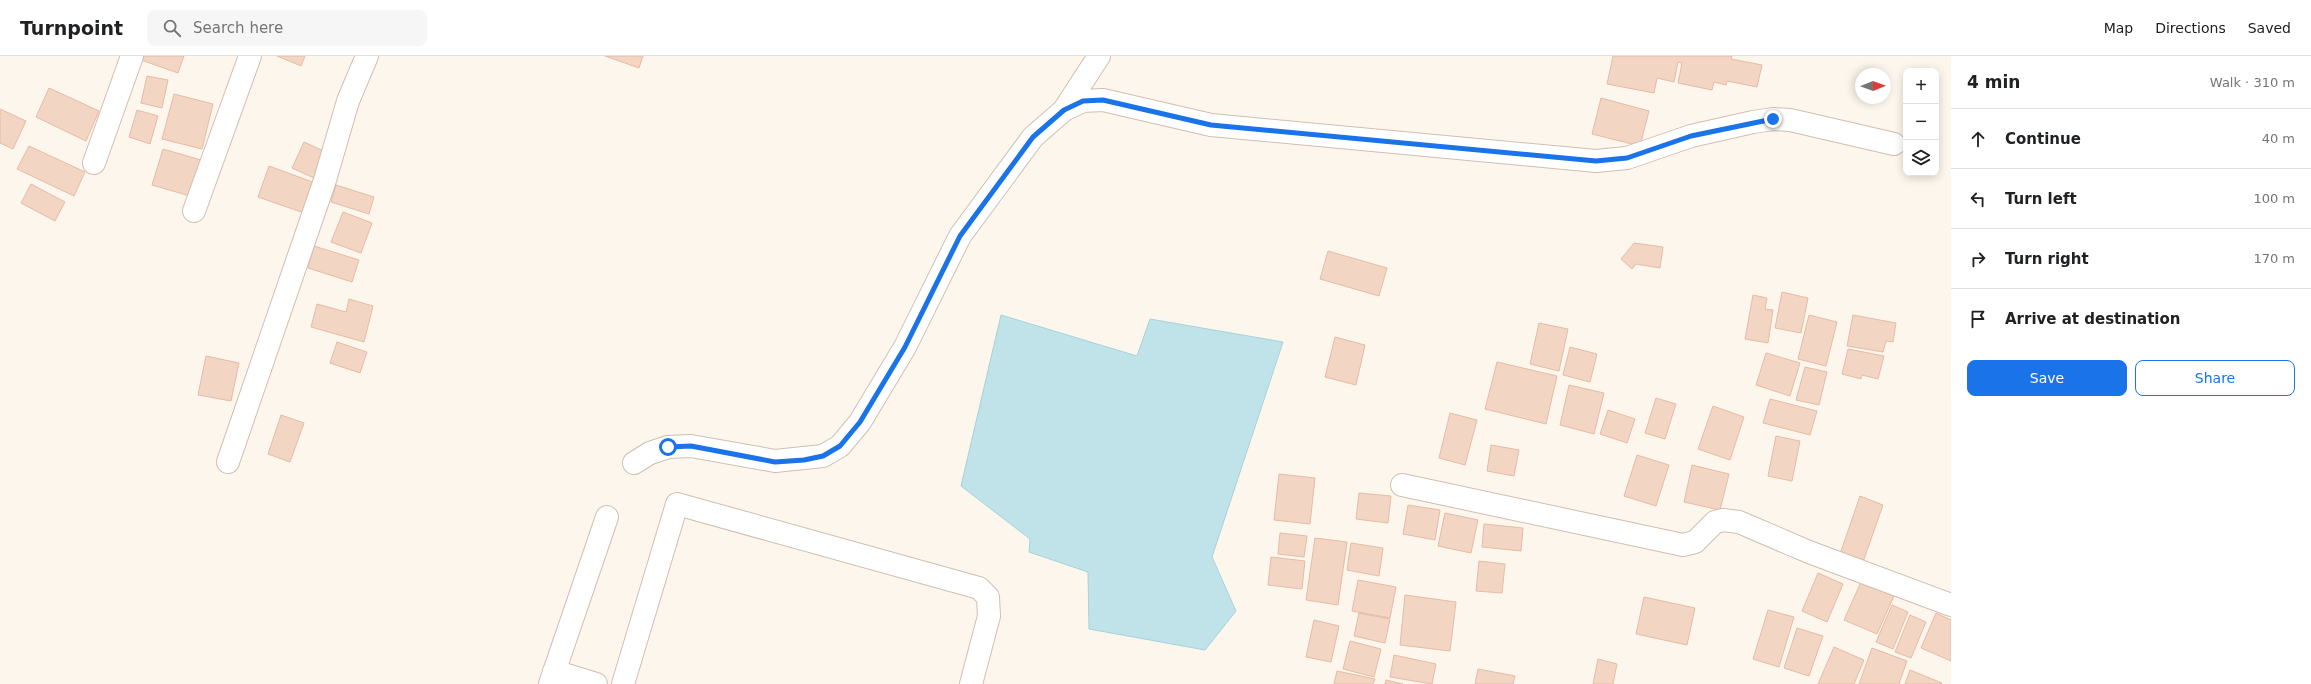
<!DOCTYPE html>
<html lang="en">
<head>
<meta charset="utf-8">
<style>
	:root { --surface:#fff; --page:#f6f6f6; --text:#202124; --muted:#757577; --line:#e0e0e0; --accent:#1a73e8 }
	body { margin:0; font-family:"DejaVu Sans",sans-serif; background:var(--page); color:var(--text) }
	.controls { position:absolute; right:12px; top:12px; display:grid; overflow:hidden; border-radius:8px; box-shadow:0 2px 10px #0003 }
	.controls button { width:36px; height:36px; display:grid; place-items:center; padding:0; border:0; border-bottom:1px solid var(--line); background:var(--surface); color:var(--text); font:20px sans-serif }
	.compass { position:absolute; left:1855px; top:12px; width:36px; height:36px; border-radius:50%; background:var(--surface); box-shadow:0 2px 10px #0003; rotate:89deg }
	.stop { position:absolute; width:12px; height:12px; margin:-9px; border:3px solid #1a73e8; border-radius:50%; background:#fff }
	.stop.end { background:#1a73e8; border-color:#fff; box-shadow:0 1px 4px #0008 }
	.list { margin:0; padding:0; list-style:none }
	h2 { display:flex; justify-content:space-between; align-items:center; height:52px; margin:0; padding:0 16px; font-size:17px }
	h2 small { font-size:13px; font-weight:400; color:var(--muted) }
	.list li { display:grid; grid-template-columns:26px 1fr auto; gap:12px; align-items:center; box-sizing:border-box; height:60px; padding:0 16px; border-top:1px solid var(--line) }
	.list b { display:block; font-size:15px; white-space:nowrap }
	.list em { font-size:13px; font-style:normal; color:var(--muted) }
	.actions { display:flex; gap:8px; padding:12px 16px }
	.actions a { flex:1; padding:9px 0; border:1px solid var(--accent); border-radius:8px; text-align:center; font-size:14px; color:var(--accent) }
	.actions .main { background:var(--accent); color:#fff }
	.icon { flex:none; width:22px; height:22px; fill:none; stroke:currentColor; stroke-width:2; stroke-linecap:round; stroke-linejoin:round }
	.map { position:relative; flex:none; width:1951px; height:628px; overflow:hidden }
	header { display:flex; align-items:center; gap:24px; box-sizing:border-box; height:56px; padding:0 20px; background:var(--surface); border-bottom:1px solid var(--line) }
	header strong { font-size:19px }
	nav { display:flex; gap:22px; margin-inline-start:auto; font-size:14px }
	.search { width:280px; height:36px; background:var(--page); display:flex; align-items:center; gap:10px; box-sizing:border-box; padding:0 14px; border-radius:8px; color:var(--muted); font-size:15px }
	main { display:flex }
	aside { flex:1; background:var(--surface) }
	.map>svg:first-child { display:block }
	.water { fill:#bfe3e8; stroke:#a5d3da }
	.building { fill:#f3d5c3; stroke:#e6bba3 }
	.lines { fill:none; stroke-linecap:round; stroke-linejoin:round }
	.minor-casing { stroke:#d1beb0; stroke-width:24 }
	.minor { stroke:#fff; stroke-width:22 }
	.route { stroke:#1a73e8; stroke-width:5 }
</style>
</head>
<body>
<header>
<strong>Turnpoint</strong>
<div class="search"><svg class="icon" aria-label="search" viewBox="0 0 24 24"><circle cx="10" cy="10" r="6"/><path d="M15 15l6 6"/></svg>Search here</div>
<nav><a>Map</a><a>Directions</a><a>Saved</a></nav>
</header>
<main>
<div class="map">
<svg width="1951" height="628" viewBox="0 0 1951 628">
	<rect width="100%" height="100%" fill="#fdf6ec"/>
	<path class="water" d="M 1001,259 L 1137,300 L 1150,263 L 1283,286 L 1212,501 L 1236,555 L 1205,594 L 1089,573 L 1088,516 L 1029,496 L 1030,483 L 961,430 Z"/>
	<path class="building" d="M 142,0 L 184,0 L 178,17 L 141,4 Z
		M 277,0 L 305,0 L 301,10 Z
		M 605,0 L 643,0 L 639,12 Z
		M 1613,0 L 1732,0 L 1731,3 L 1762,9 L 1757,31 L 1727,25 L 1726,29 L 1714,26 L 1712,34 L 1678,27 L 1682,7 L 1678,6 L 1674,26 L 1657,22 L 1654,37 L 1607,28 Z
		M 147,20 L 168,24 L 162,52 L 141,47 Z
		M 49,32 L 99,55 L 86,85 L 36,61 Z
		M 174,38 L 213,48 L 202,93 L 162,83 Z
		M 1601,42 L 1649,55 L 1640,90 L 1592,78 Z
		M 0,53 L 26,65 L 13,93 L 0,87 Z
		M 137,54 L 158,60 L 150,88 L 129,81 Z
		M 304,86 L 328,97 L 316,123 L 292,112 Z
		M 29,90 L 85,116 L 74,140 L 17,113 Z
		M 163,93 L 201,104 L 190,140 L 152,129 Z
		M 269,110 L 318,128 L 307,158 L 258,141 Z
		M 31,128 L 65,146 L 55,165 L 21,147 Z
		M 336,129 L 374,141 L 369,158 L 331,146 Z
		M 343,156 L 372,167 L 361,197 L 331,186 Z
		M 1634,187 L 1663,191 L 1660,212 L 1636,208 L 1632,213 L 1621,203 Z
		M 314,190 L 359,204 L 352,226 L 308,212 Z
		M 1328,195 L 1387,212 L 1379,240 L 1320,223 Z
		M 1782,236 L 1808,242 L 1801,277 L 1775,272 Z
		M 1753,239 L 1767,242 L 1765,253 L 1773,254 L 1768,287 L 1745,283 Z
		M 349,243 L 373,250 L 364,286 L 311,271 L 317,248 L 346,256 Z
		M 1809,259 L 1837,266 L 1826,310 L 1798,303 Z
		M 1853,259 L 1896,267 L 1893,286 L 1886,285 L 1883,296 L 1847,290 Z
		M 1539,267 L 1568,273 L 1559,315 L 1530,308 Z
		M 1335,281 L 1365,289 L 1356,329 L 1325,321 Z
		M 337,286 L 367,296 L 360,317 L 330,307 Z
		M 1570,291 L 1597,298 L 1590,326 L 1563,319 Z
		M 1848,293 L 1884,300 L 1878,323 L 1862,319 L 1861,323 L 1842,318 Z
		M 1766,297 L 1800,307 L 1790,340 L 1756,329 Z
		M 206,300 L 239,307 L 231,345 L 198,339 Z
		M 1497,306 L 1557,320 L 1546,368 L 1485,353 Z
		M 1805,311 L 1827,316 L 1819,349 L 1796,344 Z
		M 1569,329 L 1604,337 L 1594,378 L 1560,369 Z
		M 1656,342 L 1676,348 L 1665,383 L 1645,377 Z
		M 1770,343 L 1817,355 L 1810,379 L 1763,367 Z
		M 1713,350 L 1744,361 L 1730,404 L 1698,393 Z
		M 1608,354 L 1635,363 L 1627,387 L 1600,378 Z
		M 1450,357 L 1477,364 L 1465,409 L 1439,402 Z
		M 281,359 L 304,367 L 290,406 L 268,398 Z
		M 1776,380 L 1800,385 L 1792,425 L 1768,420 Z
		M 1491,389 L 1519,394 L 1514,420 L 1487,415 Z
		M 1637,399 L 1669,409 L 1656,450 L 1624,440 Z
		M 1692,409 L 1729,418 L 1720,454 L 1684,446 Z
		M 1279,418 L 1315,422 L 1310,468 L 1274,464 Z
		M 1359,437 L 1391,440 L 1388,467 L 1356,463 Z
		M 1860,440 L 1883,449 L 1863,506 L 1840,498 Z
		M 1408,449 L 1440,454 L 1435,484 L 1403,478 Z
		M 1445,457 L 1478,464 L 1471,497 L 1438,490 Z
		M 1484,468 L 1523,472 L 1521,495 L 1482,491 Z
		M 1280,477 L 1307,480 L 1304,501 L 1278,498 Z
		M 1315,482 L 1347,486 L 1338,549 L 1306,544 Z
		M 1351,487 L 1383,492 L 1379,520 L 1347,514 Z
		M 1271,501 L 1305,505 L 1302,533 L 1268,529 Z
		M 1479,505 L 1505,508 L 1502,537 L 1476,535 Z
		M 1818,517 L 1843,528 L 1827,566 L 1802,555 Z
		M 1358,524 L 1396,531 L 1390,562 L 1352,555 Z
		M 1861,526 L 1894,540 L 1877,578 L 1844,564 Z
		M 1405,539 L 1456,546 L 1450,595 L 1400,589 Z
		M 1644,541 L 1695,552 L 1687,589 L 1636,578 Z
		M 1892,549 L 1908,556 L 1893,593 L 1876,586 Z
		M 1768,554 L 1794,561 L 1779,611 L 1753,603 Z
		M 1359,557 L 1390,563 L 1385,587 L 1354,580 Z
		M 1936,557 L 1951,564 L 1951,605 L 1921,592 Z
		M 1910,559 L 1926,566 L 1911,602 L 1895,596 Z
		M 1314,564 L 1339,570 L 1331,606 L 1306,601 Z
		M 1797,572 L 1823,580 L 1809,620 L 1784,612 Z
		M 1350,585 L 1381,593 L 1374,621 L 1343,613 Z
		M 1834,591 L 1864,604 L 1854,628 L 1818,628 Z
		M 1872,592 L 1907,605 L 1899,628 L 1859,628 Z
		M 1394,599 L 1436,608 L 1432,628 L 1390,621 Z
		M 1598,603 L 1617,608 L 1613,628 L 1593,628 Z
		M 1478,613 L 1515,620 L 1513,628 L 1475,628 Z
		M 1910,614 L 1942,627 L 1941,628 L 1905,628 Z
		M 1337,615 L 1375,623 L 1373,628 L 1334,628 Z
		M 1386,624 L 1403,628 L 1385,628 Z"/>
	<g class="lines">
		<defs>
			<path id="minor" d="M 1064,54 L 1099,0
				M 94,107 L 132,0
				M 194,155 L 250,0
				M 228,406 L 325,124 L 348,45 L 367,0
				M 634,407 L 650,397 L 668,391 L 691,390 L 775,405 L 823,400 L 840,390 L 860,366 L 905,291 L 960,180 L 1033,81 L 1064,54 L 1083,45 L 1103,44 L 1211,69 L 1596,105 L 1627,102 L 1691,80 L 1753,66 L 1773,63 L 1790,64 L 1894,88
				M 1402,429 L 1683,489 L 1695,486 L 1715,466 L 1723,464 L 1739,466 L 1809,496 L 1951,549
				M 554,615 L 596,628
				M 550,628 L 607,461
				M 623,628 L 677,448 L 979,532 L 988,541 L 989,560 L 971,628"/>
		</defs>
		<use href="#minor" class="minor-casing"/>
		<use href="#minor" class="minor"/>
	</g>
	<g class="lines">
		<path class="route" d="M 668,391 L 691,390 L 775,406 L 804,404 L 823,400 L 840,390 L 860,366 L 905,291 L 960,180 L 1033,81 L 1064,54 L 1083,45 L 1103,44 L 1211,69 L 1596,105 L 1627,102 L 1691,80 L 1773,63"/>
	</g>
</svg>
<div class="controls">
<button>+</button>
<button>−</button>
<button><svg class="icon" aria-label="layers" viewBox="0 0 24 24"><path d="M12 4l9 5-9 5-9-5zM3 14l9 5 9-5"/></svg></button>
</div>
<svg class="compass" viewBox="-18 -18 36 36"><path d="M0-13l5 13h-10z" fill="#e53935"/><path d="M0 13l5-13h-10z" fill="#757577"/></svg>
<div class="stop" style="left:668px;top:391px"></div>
<div class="stop end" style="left:1773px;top:63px"></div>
</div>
<aside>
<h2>4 min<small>Walk · 310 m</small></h2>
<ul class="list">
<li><svg class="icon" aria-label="ahead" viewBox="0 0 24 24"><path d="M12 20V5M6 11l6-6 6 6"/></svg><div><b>Continue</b></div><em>40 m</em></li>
<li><svg class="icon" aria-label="left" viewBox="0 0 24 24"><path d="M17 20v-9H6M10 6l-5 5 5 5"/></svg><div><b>Turn left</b></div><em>100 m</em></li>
<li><svg class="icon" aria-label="right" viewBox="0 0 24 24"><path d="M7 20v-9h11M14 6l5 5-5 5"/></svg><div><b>Turn right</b></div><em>170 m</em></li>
<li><svg class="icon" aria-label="arrive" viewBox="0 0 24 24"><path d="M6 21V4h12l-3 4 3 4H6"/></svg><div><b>Arrive at destination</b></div></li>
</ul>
<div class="actions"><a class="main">Save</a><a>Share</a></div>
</aside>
</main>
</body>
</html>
